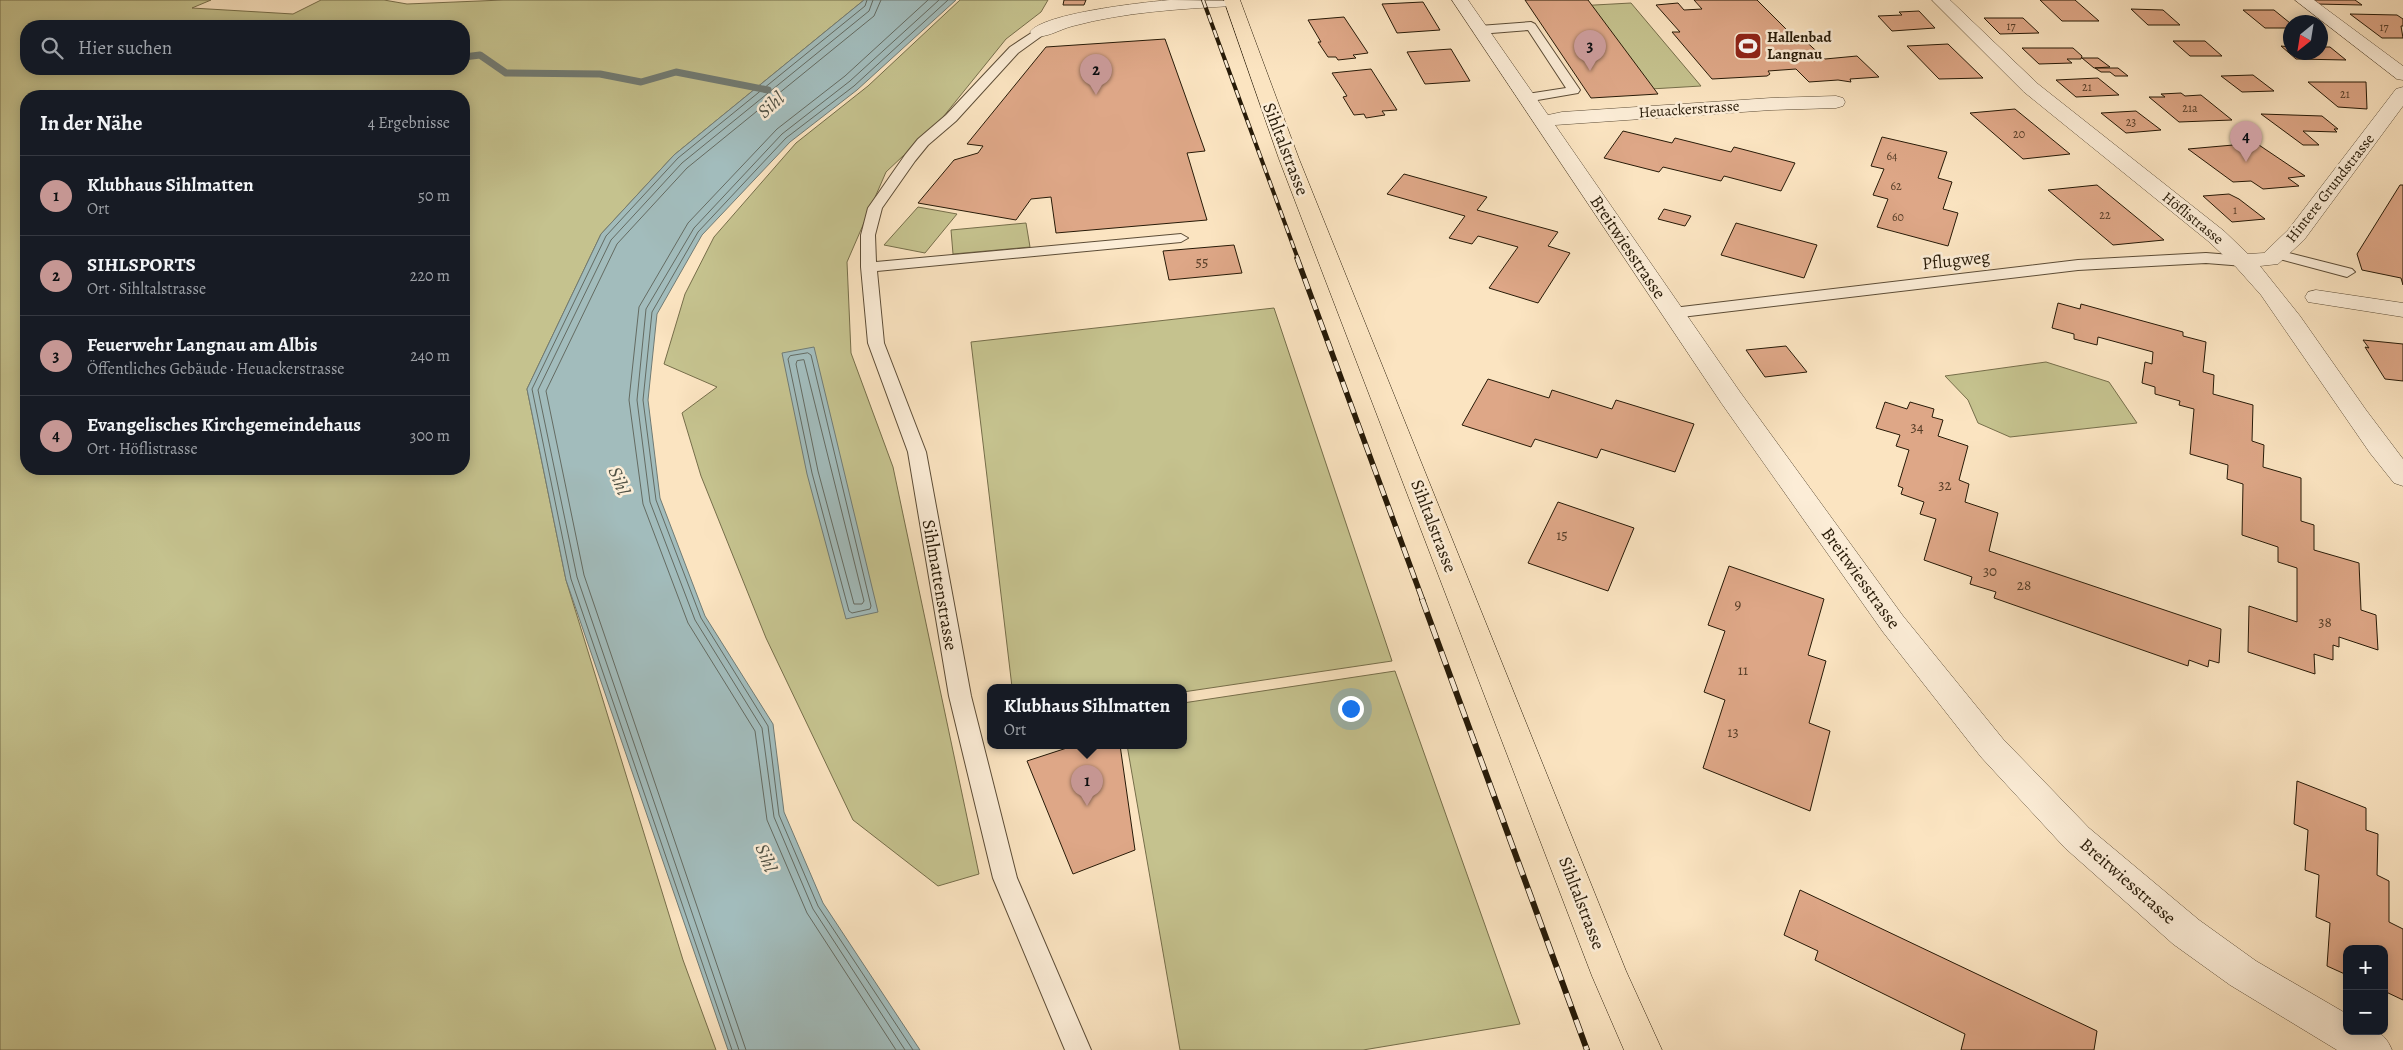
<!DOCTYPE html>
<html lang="de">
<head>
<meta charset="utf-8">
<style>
	:root { --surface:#171b24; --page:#20242c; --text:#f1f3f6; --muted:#9ea1a6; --line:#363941; --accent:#c59692 }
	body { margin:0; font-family:Alegreya,serif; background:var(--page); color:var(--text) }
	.controls { position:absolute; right:15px; bottom:15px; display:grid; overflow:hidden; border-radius:10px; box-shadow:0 2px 12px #0003 }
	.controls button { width:45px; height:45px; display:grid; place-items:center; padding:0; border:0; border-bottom:1px solid var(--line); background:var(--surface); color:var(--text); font:25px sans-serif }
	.compass { position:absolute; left:2283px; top:15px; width:45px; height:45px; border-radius:50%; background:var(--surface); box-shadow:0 2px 12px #0003; rotate:210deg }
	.you { position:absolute; left:1350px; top:708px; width:18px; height:18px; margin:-12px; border:4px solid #fff; border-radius:50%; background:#1a73e8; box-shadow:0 0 0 8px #1a73e833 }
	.badge { display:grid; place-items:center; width:32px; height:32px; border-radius:50%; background:var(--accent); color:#111; font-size:16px; font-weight:700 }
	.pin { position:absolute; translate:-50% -41px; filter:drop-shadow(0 1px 2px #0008) }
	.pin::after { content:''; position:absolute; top:26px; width:18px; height:15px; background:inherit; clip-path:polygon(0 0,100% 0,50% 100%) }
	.popup { position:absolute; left:987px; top:684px; width:200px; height:65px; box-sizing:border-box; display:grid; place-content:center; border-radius:10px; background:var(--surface); filter:drop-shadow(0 1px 4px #0005); font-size:16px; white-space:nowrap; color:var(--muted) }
	.popup b { font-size:19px; color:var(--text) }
	.popup::after { content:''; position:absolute; left:50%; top:100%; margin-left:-10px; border:10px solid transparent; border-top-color:var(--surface) }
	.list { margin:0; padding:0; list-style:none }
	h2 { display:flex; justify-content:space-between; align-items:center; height:65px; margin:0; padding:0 20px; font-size:21px }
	h2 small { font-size:16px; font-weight:400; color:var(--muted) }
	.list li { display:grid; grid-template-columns:32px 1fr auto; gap:15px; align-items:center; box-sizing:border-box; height:80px; padding:0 20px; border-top:1px solid var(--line) }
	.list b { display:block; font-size:19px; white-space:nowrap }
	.list p { margin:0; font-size:16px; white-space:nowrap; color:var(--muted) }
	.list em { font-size:16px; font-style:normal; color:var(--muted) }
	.icon { flex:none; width:28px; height:28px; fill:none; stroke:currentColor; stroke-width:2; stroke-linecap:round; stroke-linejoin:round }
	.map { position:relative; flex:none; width:2403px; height:1050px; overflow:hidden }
	.search { position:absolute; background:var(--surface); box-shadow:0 2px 12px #0003; left:20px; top:20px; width:450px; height:55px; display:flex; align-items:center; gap:12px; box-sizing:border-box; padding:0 18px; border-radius:20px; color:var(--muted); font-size:19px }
	.panel { position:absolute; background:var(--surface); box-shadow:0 2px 12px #0003; left:20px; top:90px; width:450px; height:385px; border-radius:20px }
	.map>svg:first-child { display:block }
	.green { fill:#c5c28e; stroke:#766e4a; fill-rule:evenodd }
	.water { fill:#a2bcbc; stroke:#717b74 }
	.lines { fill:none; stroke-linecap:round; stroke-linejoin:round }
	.shore { stroke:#646b62; stroke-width:1 }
	.stream { stroke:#717b74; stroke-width:7 }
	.building { fill:#dea787; stroke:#271a07 }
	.lane-casing { stroke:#5c4c36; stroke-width:2 }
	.street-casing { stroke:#5c4c36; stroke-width:1 }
	.primary-casing { stroke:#271a07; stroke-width:1 }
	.lane { fill:#fcedd7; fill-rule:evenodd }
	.street { fill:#fcedd7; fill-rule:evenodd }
	.primary { fill:#fbe4c1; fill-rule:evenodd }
	.rail-far2-casing { stroke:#271a07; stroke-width:4 }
	.rail-far1-casing { stroke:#271a07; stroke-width:5.5 }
	.rail-casing { stroke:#271a07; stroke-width:6 }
	.rail-far2 { stroke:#fcedd7; stroke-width:2.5; stroke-dasharray:8; stroke-linecap:butt }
	.rail-far1 { stroke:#fcedd7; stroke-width:4; stroke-dasharray:11; stroke-linecap:butt }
	.rail { stroke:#fcedd7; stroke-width:4.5; stroke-dasharray:14; stroke-linecap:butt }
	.labels { text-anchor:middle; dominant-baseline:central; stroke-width:5; stroke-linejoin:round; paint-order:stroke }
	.far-number-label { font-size:12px; fill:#553d27 }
	.far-poi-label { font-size:15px; font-weight:bold; fill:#271a07; stroke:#fcedd7; text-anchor:start }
	.far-street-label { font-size:15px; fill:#271a07; stroke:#fcedd7 }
	.number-label { font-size:15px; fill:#553d27 }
	.street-label { font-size:18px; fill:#271a07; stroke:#fcedd7 }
	.water-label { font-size:19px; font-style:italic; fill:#525346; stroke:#fcedd7 }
</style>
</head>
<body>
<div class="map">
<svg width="2403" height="1050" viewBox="0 0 2403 1050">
	<rect width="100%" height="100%" fill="#fbe4c1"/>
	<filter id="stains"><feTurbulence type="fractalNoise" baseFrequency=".004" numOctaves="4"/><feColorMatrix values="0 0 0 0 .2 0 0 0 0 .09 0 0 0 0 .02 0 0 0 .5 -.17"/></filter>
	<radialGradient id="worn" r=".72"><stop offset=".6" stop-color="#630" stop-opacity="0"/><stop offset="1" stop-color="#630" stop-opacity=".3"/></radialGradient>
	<path class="green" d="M 0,0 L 211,0 L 192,8 L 293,14 L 321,0 L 384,0 L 407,4 L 503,0 L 864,0 L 674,155 L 601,234 L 527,389 L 566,580 L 683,960 L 716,1050 L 0,1050 ZM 26,26 L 464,26 L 464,69 L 26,69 ZM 26,96 L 464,96 L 464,469 L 26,469 Z
		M 960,0 L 1048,0 L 1041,12 L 1006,39 L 939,122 L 886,172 L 847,262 L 851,353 L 893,467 L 979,874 L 938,886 L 853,820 L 766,638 L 701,476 L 682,413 L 717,387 L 664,364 L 685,294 L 714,237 L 796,143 L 868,86 Z
		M 1631,3 L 1701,86 L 1600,92 L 1540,8 Z
		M 918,207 L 957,214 L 925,253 L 884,245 Z
		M 1026,223 L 1030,247 L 953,254 L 951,230 Z
		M 1274,308 L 1392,661 L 1183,692 L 1183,687 L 1012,687 L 971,342 Z
		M 2046,362 L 2109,382 L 2137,423 L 2010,437 L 1978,423 L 1968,400 L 1945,376 Z
		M 1395,671 L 1520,1024 L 1363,1050 L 1180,1050 L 1127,745 L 1183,745 L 1183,703 Z"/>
	<path class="water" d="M 864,0 L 956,0 L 857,90 L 790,142 L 702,235 L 657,314 L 648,400 L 660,498 L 705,616 L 773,724 L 784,812 L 823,903 L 920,1050 L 728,1050 L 566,580 L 527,389 L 601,234 L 674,155 Z
		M 814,347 L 878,612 L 846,619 L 807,474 L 782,353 Z"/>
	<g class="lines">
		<path class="shore" d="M 808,353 L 811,355 L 871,606 L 870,609 L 852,613 L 849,611 L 812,473 L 788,359 L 790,356 Z
			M 804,360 L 864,601 L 862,604 L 854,604 L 818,471 L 796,364 L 797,361 Z
			M 732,1050 L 571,579 L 532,389 L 606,236 L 678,158 L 865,6 L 867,0
			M 739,1050 L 577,577 L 538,390 L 611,240 L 682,163 L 869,11 L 873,0
			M 746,1050 L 584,575 L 546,391 L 617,244 L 687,168 L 874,16 L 881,0
			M 896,1050 L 807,913 L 767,820 L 755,731 L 688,623 L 643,504 L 629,400 L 639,307 L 688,223 L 777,129 L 845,76 L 928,0
			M 905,1050 L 813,909 L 774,817 L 762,728 L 695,620 L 650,502 L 637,400 L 646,309 L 694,228 L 782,134 L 850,81 L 939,0
			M 913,1050 L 818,906 L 779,815 L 768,726 L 701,618 L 656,500 L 643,400 L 652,312 L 698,232 L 786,138 L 854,86 L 948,0"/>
		<path class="stream" d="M 464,57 L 480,55 L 506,73 L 600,74 L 641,82 L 676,72 L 768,90"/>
	</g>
	<path class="building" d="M 1064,0 L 1086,0 L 1084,5 L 1063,5 Z
		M 1525,0 L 1588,0 L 1658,94 L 1591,98 Z
		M 1694,0 L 1757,0 L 1793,36 L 1800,36 L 1825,59 L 1857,56 L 1879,77 L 1850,79 L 1851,82 L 1838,80 L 1809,82 L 1796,69 L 1768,71 L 1770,74 L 1767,76 L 1712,79 L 1672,32 L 1680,32 L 1656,5 L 1678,3 L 1684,10 L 1702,9 Z
		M 2040,0 L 2075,0 L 2099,21 L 2062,21 Z
		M 2310,0 L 2355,0 L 2362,5 L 2316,4 Z
		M 1423,2 L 1440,30 L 1397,33 L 1382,4 Z
		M 2131,9 L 2163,10 L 2180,25 L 2148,25 Z
		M 2243,10 L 2274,10 L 2290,23 L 2290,28 L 2265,28 Z
		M 1919,11 L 1935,28 L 1892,31 L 1878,16 L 1902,15 L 1899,12 Z
		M 2350,14 L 2397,15 L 2403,19 L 2403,26 L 2401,26 L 2403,38 L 2382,38 Z
		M 1344,17 L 1368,53 L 1353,55 L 1356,58 L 1338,60 L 1336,57 L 1328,57 L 1318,42 L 1321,42 L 1308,20 Z
		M 1984,18 L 2023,18 L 2039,33 L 2000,34 Z
		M 1165,39 L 1205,151 L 1187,153 L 1207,220 L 1056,233 L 1051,197 L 1031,199 L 1016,220 L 918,203 L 954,160 L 978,153 L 983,146 L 967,144 L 1046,47 Z
		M 2173,41 L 2205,41 L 2222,56 L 2190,56 Z
		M 1948,44 L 1983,78 L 1939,79 L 1907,46 Z
		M 2281,46 L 2290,47 L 2290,52 L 2320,52 L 2320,47 L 2330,47 L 2346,60 L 2296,59 Z
		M 2022,48 L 2073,48 L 2082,56 L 2081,59 L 2067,59 L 2072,63 L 2039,64 Z
		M 1451,49 L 1470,81 L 1425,84 L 1407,52 Z
		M 2082,58 L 2098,58 L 2110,67 L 2094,68 Z
		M 2095,68 L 2118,68 L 2128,76 L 2115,76 L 2110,72 L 2101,72 Z
		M 1371,69 L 1397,110 L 1382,111 L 1385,115 L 1366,118 L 1364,114 L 1354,115 L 1343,97 L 1347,96 L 1332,73 Z
		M 2253,75 L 2274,91 L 2242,92 L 2221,76 Z
		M 2098,78 L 2119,95 L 2076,97 L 2056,80 Z
		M 2308,82 L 2366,82 L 2367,109 L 2338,107 Z
		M 2181,93 L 2185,96 L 2201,95 L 2232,120 L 2179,122 L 2149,97 L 2165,97 L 2161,94 Z
		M 2015,109 L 2070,154 L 2023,159 L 1970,113 Z
		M 2136,111 L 2161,130 L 2126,133 L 2101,113 Z
		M 2261,114 L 2322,116 L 2338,129 L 2334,129 L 2337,132 L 2303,131 L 2319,145 L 2303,145 Z
		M 1623,131 L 1672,143 L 1675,138 L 1731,152 L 1734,147 L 1795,163 L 1781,191 L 1724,176 L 1721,181 L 1663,167 L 1659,172 L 1604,158 Z
		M 1882,137 L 1947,152 L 1938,178 L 1952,182 L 1943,209 L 1958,213 L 1948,246 L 1877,227 L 1888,199 L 1873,195 L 1884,169 L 1871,166 Z
		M 2256,143 L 2305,176 L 2288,178 L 2299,186 L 2263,189 L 2251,181 L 2233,182 L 2188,149 Z
		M 1404,174 L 1487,197 L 1477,210 L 1558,232 L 1548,246 L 1570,253 L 1538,303 L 1489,288 L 1518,247 L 1478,236 L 1472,244 L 1449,238 L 1465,216 L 1387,194 Z
		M 2097,185 L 2164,240 L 2113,245 L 2048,190 Z
		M 2400,185 L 2403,185 L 2403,285 L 2401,278 L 2362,270 L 2357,254 Z
		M 2229,194 L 2239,199 L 2265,219 L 2232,222 L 2203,196 Z
		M 1664,209 L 1691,216 L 1685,226 L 1658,219 Z
		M 1736,223 L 1817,245 L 1804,278 L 1721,255 Z
		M 1234,245 L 1242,273 L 1169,280 L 1163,251 Z
		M 2058,303 L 2080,309 L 2081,304 L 2183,332 L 2183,336 L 2206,342 L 2203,372 L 2214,375 L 2213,394 L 2253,405 L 2252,441 L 2264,445 L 2263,467 L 2301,478 L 2301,521 L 2314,525 L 2314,550 L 2359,563 L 2361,610 L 2376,615 L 2378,650 L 2339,637 L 2339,647 L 2333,645 L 2333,660 L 2314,654 L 2315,674 L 2248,652 L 2249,606 L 2297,622 L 2297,568 L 2278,562 L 2278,547 L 2242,535 L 2243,484 L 2227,479 L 2228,465 L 2190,454 L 2194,409 L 2179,405 L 2180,401 L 2155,394 L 2155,387 L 2142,383 L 2145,362 L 2152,364 L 2153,352 L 2098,337 L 2097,345 L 2074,339 L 2074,334 L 2052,328 Z
		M 2363,340 L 2403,344 L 2403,381 L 2385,379 L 2365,347 L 2369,348 Z
		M 1786,346 L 1807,372 L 1765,377 L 1746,350 Z
		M 1488,379 L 1549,398 L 1552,390 L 1612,409 L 1616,400 L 1694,424 L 1675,472 L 1601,449 L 1597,458 L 1535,439 L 1531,447 L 1462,425 Z
		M 1885,402 L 1907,409 L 1910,402 L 1934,409 L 1932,417 L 1943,420 L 1938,436 L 1968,446 L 1959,480 L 1969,484 L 1965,502 L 1998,513 L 1989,551 L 2221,629 L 2219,663 L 2209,660 L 2208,667 L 2189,660 L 2188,666 L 1994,598 L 1996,592 L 1970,584 L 1972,577 L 1924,560 L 1936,519 L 1920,514 L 1924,502 L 1901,494 L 1903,488 L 1898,486 L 1909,450 L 1896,446 L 1900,435 L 1876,428 Z
		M 1558,502 L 1634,528 L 1608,591 L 1528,563 Z
		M 1729,566 L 1824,599 L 1808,655 L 1826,661 L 1809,723 L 1830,731 L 1810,811 L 1703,768 L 1725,700 L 1704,692 L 1725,631 L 1708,625 Z
		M 1076,745 L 1120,745 L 1135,850 L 1073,874 L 1027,761 Z
		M 2297,781 L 2366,808 L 2366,830 L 2378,834 L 2377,875 L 2389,881 L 2389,922 L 2403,929 L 2403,1000 L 2384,991 L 2384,949 L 2347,949 L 2347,975 L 2327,966 L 2330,923 L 2316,917 L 2319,875 L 2305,870 L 2308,830 L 2294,824 Z
		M 1800,890 L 2097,1031 L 2094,1050 L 1961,1050 L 1965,1034 L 1815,960 L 1818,951 L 1784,935 Z"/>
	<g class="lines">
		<defs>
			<path id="lane" d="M 1531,22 L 1535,24 L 1580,90 L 1578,93 L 1526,102 L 1521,101 L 1520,98 L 1521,95 L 1566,88 L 1528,30 L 1479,34 L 1473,30 L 1479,26 Z
				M 1039,28 L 1043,29 L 1045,32 L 1043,35 L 1018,53 L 956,121 L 928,145 L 915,161 L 882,208 L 875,235 L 876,262 L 1181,234 L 1188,238 L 1181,242 L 877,271 L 884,343 L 926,452 L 971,696 L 1017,878 L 1091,1050 L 1065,1050 L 993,878 L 949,696 L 908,452 L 868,343 L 861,267 L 861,235 L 868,208 L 905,155 L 918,139 L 946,115 L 1010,47 Z
				M 2277,250 L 2352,269 L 2355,272 L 2347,277 L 2272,257 L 2270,254 Z
				M 2206,253 L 2244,256 L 2252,261 L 2244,266 L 2206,263 L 2078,270 L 1673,318 L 1665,313 L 1673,308 L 2078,260 Z"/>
			<path id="street" d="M 1170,0 L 1240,1 L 1238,5 L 1232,6 C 1179,9 1125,12 1073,26 C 1060,29 1046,39 1033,36 L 1030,32 C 1043,13 1146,2 1170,0 Z
				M 1452,0 L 1468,0 L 1548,115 L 1562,112 L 1771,98 L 1836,96 L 1843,98 L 1845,102 L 1843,106 L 1836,108 L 1771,110 L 1555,125 L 1740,392 L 1903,616 L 2003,739 L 2089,828 L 2199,920 L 2256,961 L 2347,1014 L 2347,1031 C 2370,1031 2382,1026 2392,1050 L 2337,1050 L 2230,985 L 2173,944 L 2065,848 L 1981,757 L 1883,632 L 1722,404 Z
				M 1932,0 L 1950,0 L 2038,84 L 2224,231 L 2248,254 L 2264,253 L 2288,230 L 2396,89 L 2403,87 L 2403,106 L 2304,240 L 2278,264 L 2260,266 L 2300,316 L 2366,410 L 2403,459 L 2403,486 L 2394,483 L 2370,453 L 2261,295 L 2236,267 L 2208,241 L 2024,92 Z
				M 2295,0 L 2314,0 L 2403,66 L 2403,80 L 2397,79 Z
				M 2316,290 L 2403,303 L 2403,317 L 2308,302 L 2305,297 L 2308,292 Z"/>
			<path id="primary" d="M 1224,0 L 1240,0 L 1299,159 L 1626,971 L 1662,1050 L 1624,1050 L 1592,976 L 1279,159 Z"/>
		</defs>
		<use href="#lane" class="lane-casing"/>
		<use href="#street" class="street-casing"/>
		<use href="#primary" class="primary-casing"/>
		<use href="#lane" class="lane"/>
		<use href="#street" class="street"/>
		<use href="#primary" class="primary"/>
		<defs>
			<path id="rail-far2" d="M 1203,0 L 1298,259"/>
			<path id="rail-far1" d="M 1297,258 L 1423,601"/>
			<path id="rail" d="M 1422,599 L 1587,1050"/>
		</defs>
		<use href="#rail-far2" class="rail-far2-casing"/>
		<use href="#rail-far1" class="rail-far1-casing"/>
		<use href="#rail" class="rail-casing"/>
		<use href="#rail-far2" class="rail-far2"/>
		<use href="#rail-far1" class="rail-far1"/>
		<use href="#rail" class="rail"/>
	</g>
	<defs>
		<symbol id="stadium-square" viewBox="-11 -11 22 22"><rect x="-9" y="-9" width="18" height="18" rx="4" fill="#8f2418" stroke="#fcedd7"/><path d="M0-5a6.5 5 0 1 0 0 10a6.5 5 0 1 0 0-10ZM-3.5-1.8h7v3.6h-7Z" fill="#fff"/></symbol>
	</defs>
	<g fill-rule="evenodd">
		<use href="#stadium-square" x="1732" y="30" width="32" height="32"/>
	</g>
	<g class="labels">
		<g class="far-number-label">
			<text x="2011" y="26">17</text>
			<text x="2384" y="27">17</text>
			<text x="2087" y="87">21</text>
			<text x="2345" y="94">21</text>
			<text x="2190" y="108">21a</text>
			<text x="2131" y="122">23</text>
			<text x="2019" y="134">20</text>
			<text x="1892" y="156">64</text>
			<text x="1896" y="186">62</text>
			<text x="2235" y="210">1</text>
			<text x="2105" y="215">22</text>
			<text x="1898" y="217">60</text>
		</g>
		<g class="far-poi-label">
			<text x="1767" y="37">Hallenbad<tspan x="1767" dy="17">Langnau</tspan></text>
		</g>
		<g class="far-street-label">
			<text transform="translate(1689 109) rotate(-4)">Heuackerstrasse</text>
			<text transform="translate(2330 188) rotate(-52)">Hintere Grundstrasse</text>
			<text transform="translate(2193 218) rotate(39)">Höflistrasse</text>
		</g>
		<g class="number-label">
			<text x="1202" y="262">55</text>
			<text x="1917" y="427">34</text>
			<text x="1945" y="485">32</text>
			<text x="1562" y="535">15</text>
			<text x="1990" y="571">30</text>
			<text x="2024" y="585">28</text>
			<text x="1738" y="604">9</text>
			<text x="2325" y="622">38</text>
			<text x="1743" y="670">11</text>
			<text x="1733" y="732">13</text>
		</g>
		<g class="street-label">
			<text transform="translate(1286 149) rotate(69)">Sihltalstrasse</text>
			<text transform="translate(1628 247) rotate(56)">Breitwiesstrasse</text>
			<text transform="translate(1956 260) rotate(-6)">Pflugweg</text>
			<text transform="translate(1434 526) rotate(69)">Sihltalstrasse</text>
			<text transform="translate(1861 578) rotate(54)">Breitwiesstrasse</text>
			<text transform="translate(940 585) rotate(80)">Sihlmattenstrasse</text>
			<text transform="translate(2128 881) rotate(41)">Breitwiesstrasse</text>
			<text transform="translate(1582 903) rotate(69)">Sihltalstrasse</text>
		</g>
		<g class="water-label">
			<text transform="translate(771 105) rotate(-41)">Sihl</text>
			<text transform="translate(619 481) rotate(69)">Sihl</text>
			<text transform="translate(766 858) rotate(69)">Sihl</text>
		</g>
	</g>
	<rect width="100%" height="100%" filter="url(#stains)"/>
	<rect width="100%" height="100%" fill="url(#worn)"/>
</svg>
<div class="controls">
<button>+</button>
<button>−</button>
</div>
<svg class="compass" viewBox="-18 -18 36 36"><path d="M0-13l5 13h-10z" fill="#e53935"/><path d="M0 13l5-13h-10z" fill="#9ea1a6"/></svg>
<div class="you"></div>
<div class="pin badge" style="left:1087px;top:806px">1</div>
<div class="popup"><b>Klubhaus Sihlmatten</b>Ort</div>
<div class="pin badge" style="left:1096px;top:95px">2</div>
<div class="pin badge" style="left:1590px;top:71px">3</div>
<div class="pin badge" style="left:2246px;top:162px">4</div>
<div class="search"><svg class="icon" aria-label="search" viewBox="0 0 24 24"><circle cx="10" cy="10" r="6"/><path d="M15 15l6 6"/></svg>Hier suchen</div>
<section class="panel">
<h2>In der Nähe<small>4 Ergebnisse</small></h2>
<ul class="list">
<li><span class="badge">1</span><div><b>Klubhaus Sihlmatten</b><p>Ort</p></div><em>50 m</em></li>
<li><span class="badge">2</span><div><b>SIHLSPORTS</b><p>Ort · Sihltalstrasse</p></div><em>220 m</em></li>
<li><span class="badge">3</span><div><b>Feuerwehr Langnau am Albis</b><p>Öffentliches Gebäude · Heuackerstrasse</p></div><em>240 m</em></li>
<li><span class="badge">4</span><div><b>Evangelisches Kirchgemeindehaus</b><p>Ort · Höflistrasse</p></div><em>300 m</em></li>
</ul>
</section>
</div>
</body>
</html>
